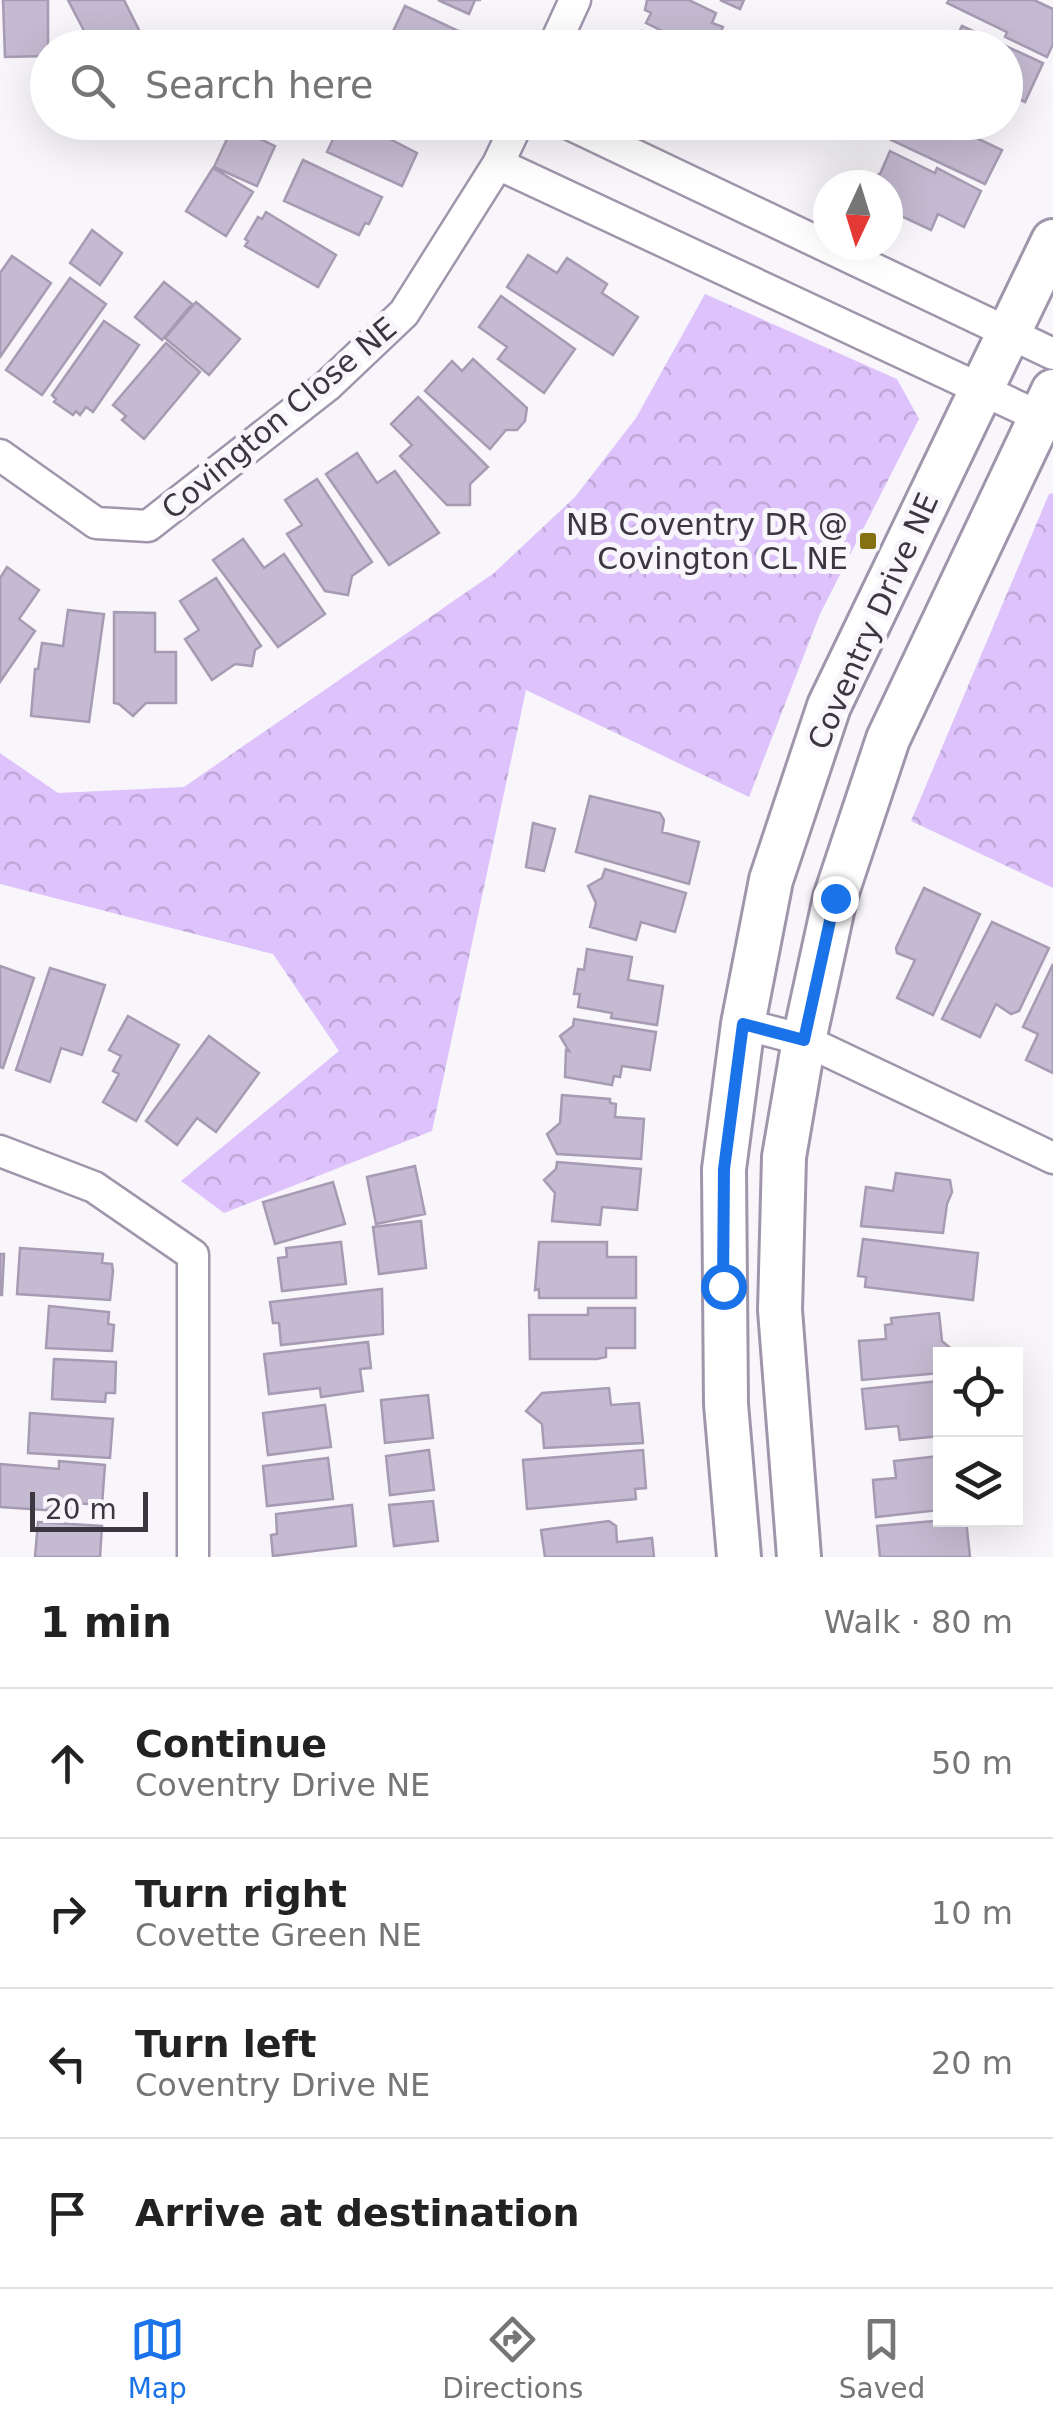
<!DOCTYPE html>
<html lang="en">
<head>
<meta charset="utf-8">
<style>
	:root { --surface:#fff; --page:#f6f6f6; --text:#222; --muted:#767676; --line:#e0e0e0; --accent:#1a73e8 }
	body { margin:0; font-family:"DejaVu Sans",sans-serif; background:var(--page); color:var(--text) }
	.controls { position:absolute; right:30px; bottom:30px; display:grid; overflow:hidden; border-radius:0px; box-shadow:0 10px 40px #0002 }
	.controls button { width:90px; height:90px; display:grid; place-items:center; padding:0; border:0; border-bottom:2px solid var(--line); background:var(--surface); color:var(--text); font:50px sans-serif }
	.compass { position:absolute; left:813px; top:170px; width:90px; height:90px; border-radius:50%; background:var(--surface); box-shadow:0 10px 40px #0002; rotate:184deg }
	.scale { position:absolute; left:30px; bottom:25px; width:118px; box-sizing:border-box; padding-left:10px; border:5px solid #3b3741; border-top:0; font-size:28px; line-height:35px; white-space:nowrap; color:#3b3741; -webkit-text-stroke:8px #f8f6fb; paint-order:stroke }
	.stop { position:absolute; width:30px; height:30px; margin:-22px; border:8px solid #1a73e8; border-radius:50%; background:#fff }
	.stop.end { background:#1a73e8; border-color:#fff; box-shadow:0 2px 10px #0008 }
	.list { margin:0; padding:0; list-style:none }
	h2 { display:flex; justify-content:space-between; align-items:center; height:130px; margin:0; padding:0 40px; font-size:42px }
	h2 small { font-size:32px; font-weight:400; color:var(--muted) }
	.list li { display:grid; grid-template-columns:65px 1fr auto; gap:30px; align-items:center; box-sizing:border-box; height:150px; padding:0 40px; border-top:2px solid var(--line) }
	.list b { display:block; font-size:38px; white-space:nowrap }
	.list p { margin:0; font-size:32px; white-space:nowrap; color:var(--muted) }
	.list em { font-size:32px; font-style:normal; color:var(--muted) }
	.icon { flex:none; width:55px; height:55px; fill:none; stroke:currentColor; stroke-width:2; stroke-linecap:round; stroke-linejoin:round }
	.map { position:relative; flex:none; width:1053px; height:1557px; overflow:hidden }
	.search { position:absolute; background:var(--surface); box-shadow:0 10px 40px #0002; left:30px; right:30px; top:30px; height:110px; display:flex; align-items:center; gap:25px; box-sizing:border-box; padding:0 35px; border-radius:55px; color:var(--muted); font-size:38px }
	.sheet { height:730px; background:var(--surface) }
	nav { display:flex; justify-content:space-around; align-items:center; box-sizing:border-box; height:140px; border-top:2px solid var(--line); background:var(--surface); font-size:28px; color:var(--muted) }
	nav a { display:grid; justify-items:center; gap:5px }
	nav .on { color:var(--accent) }
	.map>svg:first-child { display:block }
	.park { fill:url(#park-crowns) }
	.building { fill:#c4bad1; stroke:#a69bb2; stroke-width:2.5 }
	.lines { fill:none; stroke-linecap:round; stroke-linejoin:round }
	.street-casing { stroke:#a096ac; stroke-width:35 }
	.secondary-casing { stroke:#a096ac; stroke-width:48 }
	.street { stroke:#fff; stroke-width:30 }
	.secondary { stroke:#fff; stroke-width:42 }
	.route { stroke:#1a73e8; stroke-width:12 }
	.poi-dot { fill:#857112; stroke:#f8f6fb; stroke-width:4 }
	.labels { text-anchor:middle; dominant-baseline:central; stroke-width:10; stroke-linejoin:round; paint-order:stroke }
	.street-label { font-size:30px; fill:#3b3741; stroke:#f8f6fb }
	.poi-label { font-size:30px; fill:#3b3741; stroke:#f8f6fb; text-anchor:end }
</style>
</head>
<body>
<div class="map">
<svg width="1053" height="1557" viewBox="0 0 1053 1557">
	<defs>
		<pattern id="park-crowns" width="20" height="18" patternUnits="userSpaceOnUse" patternTransform="scale(2.5)"><rect width="20" height="18" fill="#ddc2fb"/><path d="M2 6a3 3 0 1 1 6 0M12 15a3 3 0 1 1 6 0" fill="none" stroke="#bfa7d8"/></pattern>
	</defs>
	<rect width="100%" height="100%" fill="#f8f6fb"/>
	<path class="park" d="M 705,294 L 897,379 L 919,419 L 820,614 L 749,797 L 526,690 L 432,1131 L 224,1213 L 181,1181 L 339,1051 L 273,954 L 0,884 L 0,753 L 58,793 L 184,787 L 494,573 L 575,497 L 636,418 Z
		M 1053,493 L 1053,888 L 911,821 L 1049,494 Z"/>
	<path class="building" d="M 3,0 L 48,0 L 48,56 L 5,57 Z
		M 68,0 L 124,0 L 148,48 L 93,48 Z
		M 438,0 L 481,0 L 475,0 L 469,14 Z
		M 647,0 L 689,0 L 716,13 L 712,23 L 723,27 L 714,48 L 697,48 L 646,23 L 651,13 L 645,10 Z
		M 720,0 L 744,0 L 740,9 Z
		M 949,0 L 1034,0 L 1053,9 L 1053,44 L 1047,57 L 1005,37 L 1007,32 L 947,3 Z
		M 405,6 L 465,34 L 458,48 L 406,48 L 389,40 Z
		M 962,26 L 1043,63 L 1025,102 L 1006,93 L 1006,48 L 951,48 Z
		M 642,31 L 676,48 L 629,48 L 631,43 L 635,45 Z
		M 757,34 L 787,48 L 749,48 Z
		M 341,122 L 357,122 L 417,153 L 402,186 L 327,152 Z
		M 390,122 L 417,122 L 412,135 Z
		M 733,122 L 761,122 L 756,133 Z
		M 899,122 L 978,122 L 972,136 L 1002,150 L 985,184 L 891,140 Z
		M 233,126 L 275,146 L 257,186 L 214,167 Z
		M 890,151 L 935,173 L 937,168 L 981,191 L 964,227 L 938,214 L 931,230 L 888,210 L 888,185 L 864,185 L 862,180 L 880,174 Z
		M 303,160 L 382,197 L 369,224 L 365,223 L 359,235 L 284,201 Z
		M 213,168 L 253,192 L 226,236 L 186,211 Z
		M 266,212 L 336,255 L 318,287 L 245,246 L 248,241 L 245,239 L 258,217 L 262,219 Z
		M 92,230 L 122,253 L 100,285 L 70,263 Z
		M 528,255 L 557,273 L 567,258 L 607,284 L 602,293 L 638,317 L 613,355 L 507,287 Z
		M 12,256 L 51,283 L 0,357 L 0,273 Z
		M 70,278 L 106,304 L 42,395 L 6,370 Z
		M 164,282 L 192,304 L 162,340 L 135,317 Z
		M 501,296 L 575,349 L 544,393 L 498,359 L 507,347 L 479,327 Z
		M 196,302 L 240,339 L 209,375 L 165,338 Z
		M 104,321 L 139,345 L 93,412 L 86,407 L 80,415 L 76,411 L 73,415 L 54,402 L 56,399 L 52,395 Z
		M 166,343 L 200,372 L 144,439 L 122,420 L 126,416 L 113,405 Z
		M 473,359 L 527,408 L 525,421 L 517,430 L 506,430 L 490,449 L 425,391 L 452,361 L 462,371 Z
		M 418,397 L 488,467 L 470,484 L 470,505 L 447,505 L 400,456 L 412,445 L 391,424 Z
		M 357,453 L 377,483 L 395,471 L 439,533 L 389,565 L 326,474 Z
		M 317,479 L 372,562 L 352,576 L 348,595 L 325,591 L 287,534 L 302,525 L 285,500 Z
		M 243,539 L 264,568 L 284,554 L 325,614 L 278,647 L 213,560 Z
		M 7,567 L 39,590 L 19,619 L 35,631 L 0,682 L 0,578 Z
		M 216,578 L 261,646 L 255,650 L 252,666 L 235,664 L 212,680 L 185,639 L 199,630 L 180,601 Z
		M 68,610 L 104,614 L 89,722 L 31,716 L 35,669 L 38,669 L 42,643 L 63,646 Z
		M 114,612 L 155,613 L 155,652 L 176,652 L 176,703 L 146,703 L 133,716 L 119,704 L 114,703 Z
		M 590,796 L 660,813 L 664,820 L 662,832 L 699,842 L 689,884 L 576,852 Z
		M 533,823 L 555,829 L 544,871 L 526,867 Z
		M 605,869 L 686,893 L 675,932 L 641,922 L 636,940 L 590,927 L 596,903 L 588,886 L 602,878 Z
		M 924,888 L 980,914 L 933,1015 L 897,998 L 915,960 L 897,953 L 896,948 Z
		M 992,922 L 1049,948 L 1019,1011 L 1011,1014 L 996,1004 L 980,1037 L 942,1019 Z
		M 587,949 L 632,957 L 628,980 L 663,986 L 657,1025 L 611,1018 L 612,1013 L 578,1007 L 580,994 L 574,994 L 578,969 L 584,970 Z
		M 1053,964 L 1053,1073 L 1026,1060 L 1038,1034 L 1023,1027 Z
		M 0,966 L 34,978 L 3,1068 L 0,1067 Z
		M 50,968 L 105,985 L 82,1055 L 61,1048 L 50,1082 L 16,1070 Z
		M 128,1016 L 179,1045 L 136,1121 L 103,1102 L 119,1074 L 113,1071 L 121,1056 L 109,1050 Z
		M 574,1019 L 656,1032 L 650,1070 L 622,1066 L 620,1077 L 614,1076 L 612,1085 L 565,1077 L 566,1050 L 569,1051 L 560,1036 L 573,1026 Z
		M 209,1036 L 259,1073 L 216,1132 L 197,1118 L 177,1145 L 146,1121 Z
		M 562,1095 L 610,1099 L 610,1103 L 616,1104 L 615,1117 L 644,1119 L 641,1159 L 557,1154 L 547,1134 L 560,1123 Z
		M 557,1162 L 641,1169 L 637,1210 L 602,1207 L 600,1225 L 552,1221 L 555,1193 L 544,1180 L 556,1169 Z
		M 415,1166 L 425,1214 L 376,1224 L 367,1177 Z
		M 896,1173 L 950,1180 L 952,1192 L 947,1204 L 943,1233 L 861,1226 L 866,1187 L 893,1191 Z
		M 333,1182 L 345,1224 L 275,1244 L 263,1202 Z
		M 421,1221 L 426,1268 L 379,1274 L 373,1227 Z
		M 863,1239 L 978,1253 L 973,1300 L 865,1287 L 866,1277 L 858,1276 Z
		M 341,1242 L 346,1284 L 282,1291 L 278,1258 L 287,1257 L 286,1248 Z
		M 539,1242 L 607,1242 L 607,1257 L 636,1257 L 636,1298 L 539,1298 L 539,1289 L 535,1290 Z
		M 20,1248 L 103,1254 L 102,1263 L 112,1264 L 113,1271 L 110,1300 L 17,1294 Z
		M 0,1254 L 4,1254 L 2,1295 L 0,1295 Z
		M 382,1289 L 383,1334 L 281,1345 L 279,1323 L 273,1323 L 270,1302 Z
		M 49,1306 L 109,1312 L 108,1324 L 114,1325 L 112,1351 L 46,1348 Z
		M 588,1308 L 635,1308 L 635,1348 L 606,1348 L 606,1357 L 597,1359 L 530,1359 L 529,1315 L 588,1315 Z
		M 939,1313 L 942,1341 L 955,1352 L 940,1354 L 940,1373 L 862,1380 L 859,1341 L 886,1339 L 885,1325 L 892,1324 L 891,1318 Z
		M 368,1342 L 371,1368 L 360,1369 L 363,1391 L 321,1397 L 320,1388 L 269,1394 L 264,1354 Z
		M 54,1359 L 116,1362 L 115,1393 L 106,1393 L 105,1402 L 52,1399 Z
		M 940,1381 L 940,1436 L 900,1440 L 898,1426 L 866,1429 L 862,1389 Z
		M 609,1388 L 611,1405 L 639,1403 L 643,1443 L 544,1448 L 542,1424 L 526,1411 L 542,1393 Z
		M 428,1395 L 433,1438 L 385,1443 L 381,1400 Z
		M 325,1405 L 331,1447 L 268,1455 L 263,1413 Z
		M 30,1413 L 113,1419 L 110,1458 L 28,1453 Z
		M 429,1450 L 434,1490 L 390,1495 L 386,1456 Z
		M 643,1450 L 646,1488 L 635,1489 L 636,1499 L 527,1509 L 523,1460 Z
		M 940,1456 L 940,1510 L 876,1517 L 873,1480 L 896,1478 L 894,1461 Z
		M 328,1458 L 333,1499 L 267,1506 L 263,1466 Z
		M 59,1461 L 105,1465 L 102,1505 L 72,1503 L 72,1512 L 0,1507 L 0,1464 L 59,1469 Z
		M 433,1501 L 438,1541 L 394,1546 L 389,1505 Z
		M 352,1505 L 356,1546 L 273,1556 L 271,1535 L 277,1534 L 276,1514 Z
		M 946,1520 L 966,1520 L 970,1557 L 880,1557 L 877,1526 Z
		M 609,1521 L 616,1526 L 617,1542 L 652,1538 L 654,1557 L 545,1557 L 541,1530 Z
		M 38,1522 L 102,1526 L 100,1557 L 35,1557 Z"/>
	<g class="lines">
		<defs>
			<path id="street" d="M 553,48 L 575,0
				M 565,122 L 1053,354
				M 498,164 L 1053,423
				M 0,455 L 96,523 L 148,526 L 327,386 L 404,313 L 498,164 L 518,122
				M 743,1024 L 804,1040 L 1053,1158
				M 0,1151 L 94,1187 L 193,1255 L 193,1557"/>
			<path id="secondary" d="M 739,1557 L 726,1404 L 724,1169 L 743,1024 L 771,880 L 829,706 L 1053,241
				M 799,1557 L 780,1310 L 784,1157 L 804,1040 L 835,898 L 888,739 L 1053,391"/>
		</defs>
		<use href="#street" class="street-casing"/>
		<use href="#secondary" class="secondary-casing"/>
		<use href="#street" class="street"/>
		<use href="#secondary" class="secondary"/>
	</g>
	<g class="lines">
		<path class="route" d="M 723,1286 L 724,1169 L 743,1024 L 804,1040 L 835,898"/>
	</g>
	<rect class="poi-dot" x="858" y="531" width="20" height="20" rx="5"/>
	<g class="labels">
		<g class="street-label">
			<text transform="translate(279 418) rotate(-40)">Covington Close NE</text>
			<text transform="translate(873 621) rotate(-66)">Coventry Drive NE</text>
		</g>
		<g class="poi-label">
			<text x="848" y="524">NB Coventry DR @<tspan x="848" dy="34">Covington CL NE</tspan></text>
		</g>
	</g>
</svg>
<div class="controls">
<button><svg class="icon" aria-label="locate" viewBox="0 0 24 24"><circle cx="12" cy="12" r="6"/><path d="M12 2v4M12 18v4M2 12h4M18 12h4"/></svg></button>
<button><svg class="icon" aria-label="layers" viewBox="0 0 24 24"><path d="M12 4l9 5-9 5-9-5zM3 14l9 5 9-5"/></svg></button>
</div>
<svg class="compass" viewBox="-18 -18 36 36"><path d="M0-13l5 13h-10z" fill="#e53935"/><path d="M0 13l5-13h-10z" fill="#767676"/></svg>
<div class="scale">20 m</div>
<div class="stop" style="left:723px;top:1286px"></div>
<div class="stop end" style="left:835px;top:898px"></div>
<div class="search"><svg class="icon" aria-label="search" viewBox="0 0 24 24"><circle cx="10" cy="10" r="6"/><path d="M15 15l6 6"/></svg>Search here</div>
</div>
<section class="sheet">
<h2>1 min<small>Walk · 80 m</small></h2>
<ul class="list">
<li><svg class="icon" aria-label="ahead" viewBox="0 0 24 24"><path d="M12 20V5M6 11l6-6 6 6"/></svg><div><b>Continue</b><p>Coventry Drive NE</p></div><em>50 m</em></li>
<li><svg class="icon" aria-label="right" viewBox="0 0 24 24"><path d="M7 20v-9h11M14 6l5 5-5 5"/></svg><div><b>Turn right</b><p>Covette Green NE</p></div><em>10 m</em></li>
<li><svg class="icon" aria-label="left" viewBox="0 0 24 24"><path d="M17 20v-9H6M10 6l-5 5 5 5"/></svg><div><b>Turn left</b><p>Coventry Drive NE</p></div><em>20 m</em></li>
<li><svg class="icon" aria-label="arrive" viewBox="0 0 24 24"><path d="M6 21V4h12l-3 4 3 4H6"/></svg><div><b>Arrive at destination</b></div></li>
</ul>
</section>
<nav>
<a class="on"><svg class="icon" aria-label="map" viewBox="0 0 24 24"><path d="M3 6l6-2 6 2 6-2v14l-6 2-6-2-6 2zM9 4v14M15 6v14"/></svg>Map</a>
<a><svg class="icon" aria-label="directions" viewBox="0 0 24 24"><path d="M12 3l9 9-9 9-9-9zM9 14v-3h6M13 9l2 2-2 2"/></svg>Directions</a>
<a><svg class="icon" aria-label="saved" viewBox="0 0 24 24"><path d="M7 4h10v16l-5-4-5 4z"/></svg>Saved</a>
</nav>
</body>
</html>
